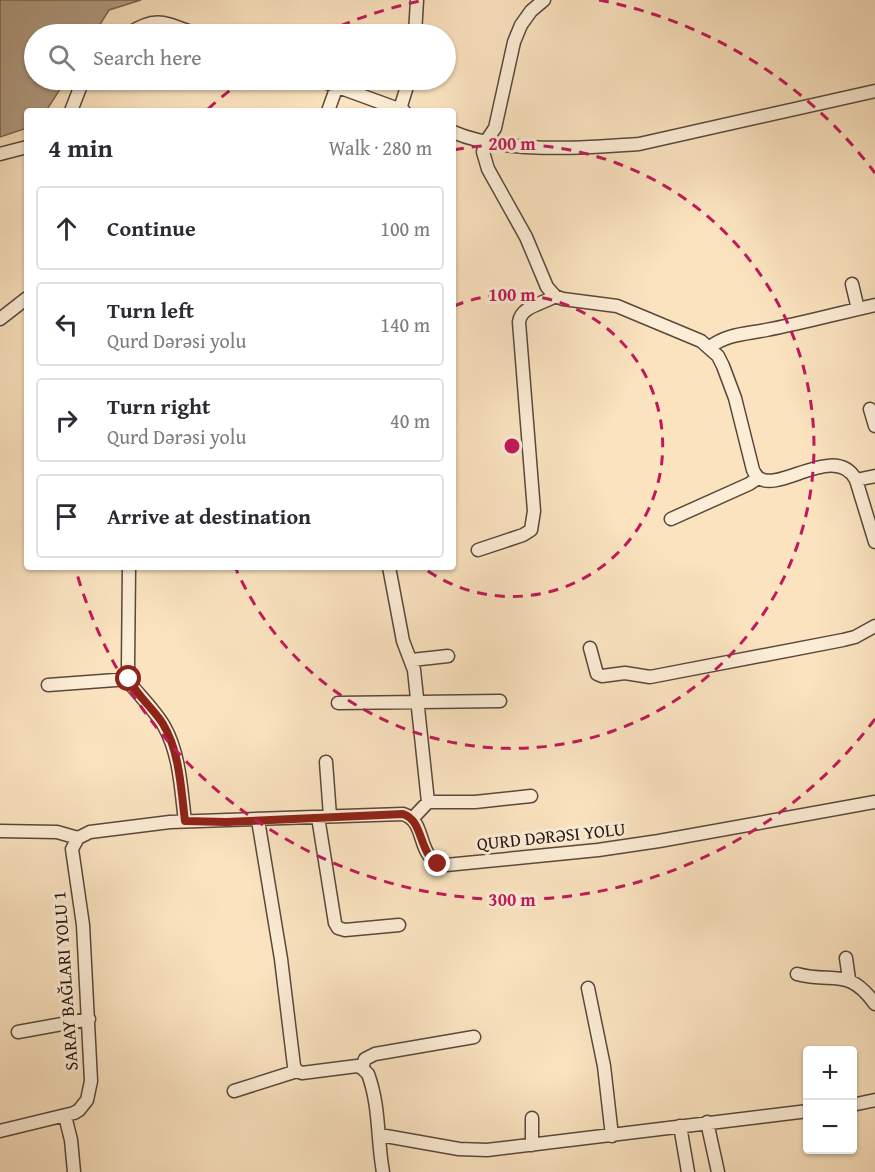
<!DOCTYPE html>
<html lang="en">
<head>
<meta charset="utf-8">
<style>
	:root { --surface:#fff; --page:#f2f2f3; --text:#2b2b33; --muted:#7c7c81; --line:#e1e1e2 }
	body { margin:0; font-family:"Gentium Book Plus",serif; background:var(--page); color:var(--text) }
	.controls { position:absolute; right:18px; bottom:18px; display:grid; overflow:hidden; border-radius:6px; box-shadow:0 2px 4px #0004 }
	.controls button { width:54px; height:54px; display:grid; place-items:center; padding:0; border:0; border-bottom:2px solid var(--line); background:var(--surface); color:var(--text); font:30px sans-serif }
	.stop { position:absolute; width:18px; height:18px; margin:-14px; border:4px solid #8f2418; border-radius:50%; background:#fff }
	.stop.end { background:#8f2418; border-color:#fff; box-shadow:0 2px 6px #0008 }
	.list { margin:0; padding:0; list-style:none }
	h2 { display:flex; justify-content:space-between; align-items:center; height:78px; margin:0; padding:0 24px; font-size:26px }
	h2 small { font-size:20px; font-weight:400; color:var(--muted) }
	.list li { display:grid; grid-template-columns:39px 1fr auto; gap:18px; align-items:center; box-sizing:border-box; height:84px; margin:0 12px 12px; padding:0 12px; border:2px solid var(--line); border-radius:6px }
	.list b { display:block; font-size:22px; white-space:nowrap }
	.list p { margin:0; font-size:20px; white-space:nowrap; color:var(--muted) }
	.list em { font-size:20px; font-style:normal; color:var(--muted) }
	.icon { flex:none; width:33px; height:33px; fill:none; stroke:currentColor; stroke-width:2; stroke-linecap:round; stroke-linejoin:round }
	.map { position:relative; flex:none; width:875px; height:1172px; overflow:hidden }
	.search { position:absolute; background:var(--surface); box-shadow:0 2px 4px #0004; left:24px; top:24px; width:432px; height:66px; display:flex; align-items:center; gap:15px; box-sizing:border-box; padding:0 21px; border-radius:33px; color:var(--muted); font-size:22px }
	.panel { position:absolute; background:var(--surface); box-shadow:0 2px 4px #0004; left:24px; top:108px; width:432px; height:462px; border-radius:6px }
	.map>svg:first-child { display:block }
	.water { fill:#b29d83; stroke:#796654; stroke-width:1.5 }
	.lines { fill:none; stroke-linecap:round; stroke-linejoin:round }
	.street-casing { stroke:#59483a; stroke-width:15 }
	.street { stroke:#fcedd6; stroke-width:12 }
	.route { stroke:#8f2418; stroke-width:8 }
	.ring { fill:none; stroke:#c2185b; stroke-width:3; stroke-dasharray:10 8 }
	.labels { text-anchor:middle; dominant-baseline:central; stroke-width:6; stroke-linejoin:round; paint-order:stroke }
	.street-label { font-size:18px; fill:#23140e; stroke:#fcedd6 }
	.centre { fill:#c2185b; stroke:#fcedd6; stroke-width:3 }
	.ring-label { font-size:18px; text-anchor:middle; font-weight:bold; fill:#c2185b; stroke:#fcedd6; stroke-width:6; stroke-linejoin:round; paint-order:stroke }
</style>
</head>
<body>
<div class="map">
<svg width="875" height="1172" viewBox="0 0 875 1172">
	<rect width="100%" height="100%" fill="#fbe3c0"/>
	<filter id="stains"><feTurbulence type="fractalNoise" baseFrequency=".00333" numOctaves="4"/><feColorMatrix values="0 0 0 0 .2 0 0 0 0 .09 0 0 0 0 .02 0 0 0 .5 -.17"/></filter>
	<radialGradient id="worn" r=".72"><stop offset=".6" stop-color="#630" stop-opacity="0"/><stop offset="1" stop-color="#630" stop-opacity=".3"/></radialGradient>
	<path class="water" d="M 0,0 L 141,0 L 109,10 L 94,34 L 34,34 L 34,80 L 66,80 L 46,111 L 27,111 L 27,128 L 0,137 Z"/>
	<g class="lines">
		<defs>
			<path id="street" d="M 544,0 L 531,11 L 521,25 L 514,42 L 495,128 L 485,143 L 483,152 L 488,169 L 526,237 L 547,287 L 555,296 L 563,299 L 617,306 L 701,341 L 718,356 L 723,366 L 735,398 L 753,470 C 754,472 757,477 759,478 C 779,493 836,442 856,480 L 875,542
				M 128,34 C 157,15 165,23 196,34
				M 415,34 L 417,0
				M 319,80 L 404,111
				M 400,109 L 409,80
				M 71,111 L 83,80
				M 328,111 L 337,86
				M 453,132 C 504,154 583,148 639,144 L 875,91
				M 0,154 L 27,147
				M 852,284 L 858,309
				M 0,319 L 27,298
				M 710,347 C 727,334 746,334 766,330 C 803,323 839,313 875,305
				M 870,409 L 875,426
				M 856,480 L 875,476
				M 671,519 L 749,484 L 758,478
				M 478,550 L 523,535 L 531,530 L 534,511 L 519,322 C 521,306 543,304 555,296
				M 129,567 L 128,666 L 132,686 C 143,699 156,712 164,726 C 180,754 181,790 185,821
				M 389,567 L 403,641 L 414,670 L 428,802 L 412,819
				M 590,648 L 597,674 L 602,676 L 625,673 L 650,677 L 843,640 L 855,637 L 875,626
				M 412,660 L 448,656
				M 48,685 L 129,679
				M 338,703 L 500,701
				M 326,762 L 330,816
				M 428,802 L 475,802 L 531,796
				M 318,817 L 335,923 L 338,928 L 345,930 L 399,925
				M 258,820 L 281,959 L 294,1066 L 297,1071 L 302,1073 L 357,1066 L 362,1068 L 368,1074 C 380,1106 377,1140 383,1172
				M 0,831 L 57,832 L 78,838
				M 846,958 L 849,979
				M 797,974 C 833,984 848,966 875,1004
				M 588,988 L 604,1066 L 612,1136
				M 18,1032 L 89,1019
				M 362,1068 L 365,1059 L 375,1054 L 474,1037
				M 234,1091 L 297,1071
				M 852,1105 L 875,1100
				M 65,1116 L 71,1140 L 74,1172
				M 532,1118 L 532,1145
				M 707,1122 L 718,1172
				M 680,1126 L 688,1172
				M 0,1131 L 74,1113 L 79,1110 L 87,1100 L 91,1081 L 83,925 L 72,849 L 78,838 L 90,832 L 170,822 L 403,814 C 429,822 414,860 446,865 L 598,850 L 659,841 L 875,802
				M 380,1135 L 459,1149 L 487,1150 L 808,1111"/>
		</defs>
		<use href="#street" class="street-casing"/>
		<use href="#street" class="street"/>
	</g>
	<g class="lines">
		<path class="route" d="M 129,679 C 137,696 153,708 163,724 C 180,752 181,790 185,821 L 226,822 L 403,814 C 424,821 418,852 438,864"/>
	</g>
	<g class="ring">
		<path d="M454 306A151 151 0 1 1 422 567"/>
		<path d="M454 150A302 302 0 1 1 236 569"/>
		<path d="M875 719A454 454 0 0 1 75 567M208 109A454 454 0 0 1 242 81M324 33A454 454 0 0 1 425 0M599 0A454 454 0 0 1 875 173"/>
	</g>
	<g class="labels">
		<g class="street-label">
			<text transform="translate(551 836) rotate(-6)">QURD DƏRƏSI YOLU</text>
			<text transform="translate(65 981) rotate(-94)">SARAY BAĞLARI YOLU 1</text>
		</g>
	</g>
	<circle cx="512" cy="446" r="9" class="centre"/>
	<g class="ring-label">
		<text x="512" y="150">200 m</text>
		<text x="512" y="301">100 m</text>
		<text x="512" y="906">300 m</text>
	</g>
	<rect width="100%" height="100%" filter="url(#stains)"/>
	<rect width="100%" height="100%" fill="url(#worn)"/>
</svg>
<div class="controls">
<button>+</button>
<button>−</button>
</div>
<div class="stop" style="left:129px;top:679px"></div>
<div class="stop end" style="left:438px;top:864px"></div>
<div class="search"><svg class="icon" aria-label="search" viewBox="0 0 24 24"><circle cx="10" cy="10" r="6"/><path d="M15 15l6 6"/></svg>Search here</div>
<section class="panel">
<h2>4 min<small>Walk · 280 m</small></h2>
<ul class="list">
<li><svg class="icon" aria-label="ahead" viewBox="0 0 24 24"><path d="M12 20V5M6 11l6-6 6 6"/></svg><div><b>Continue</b></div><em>100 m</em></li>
<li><svg class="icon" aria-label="left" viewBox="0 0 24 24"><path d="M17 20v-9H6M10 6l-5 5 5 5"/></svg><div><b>Turn left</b><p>Qurd Dərəsi yolu</p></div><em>140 m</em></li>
<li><svg class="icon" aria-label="right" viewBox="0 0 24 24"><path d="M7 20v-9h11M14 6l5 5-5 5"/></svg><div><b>Turn right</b><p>Qurd Dərəsi yolu</p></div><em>40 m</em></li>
<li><svg class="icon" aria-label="arrive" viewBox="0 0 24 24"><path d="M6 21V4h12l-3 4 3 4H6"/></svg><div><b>Arrive at destination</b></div></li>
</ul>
</section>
</div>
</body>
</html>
